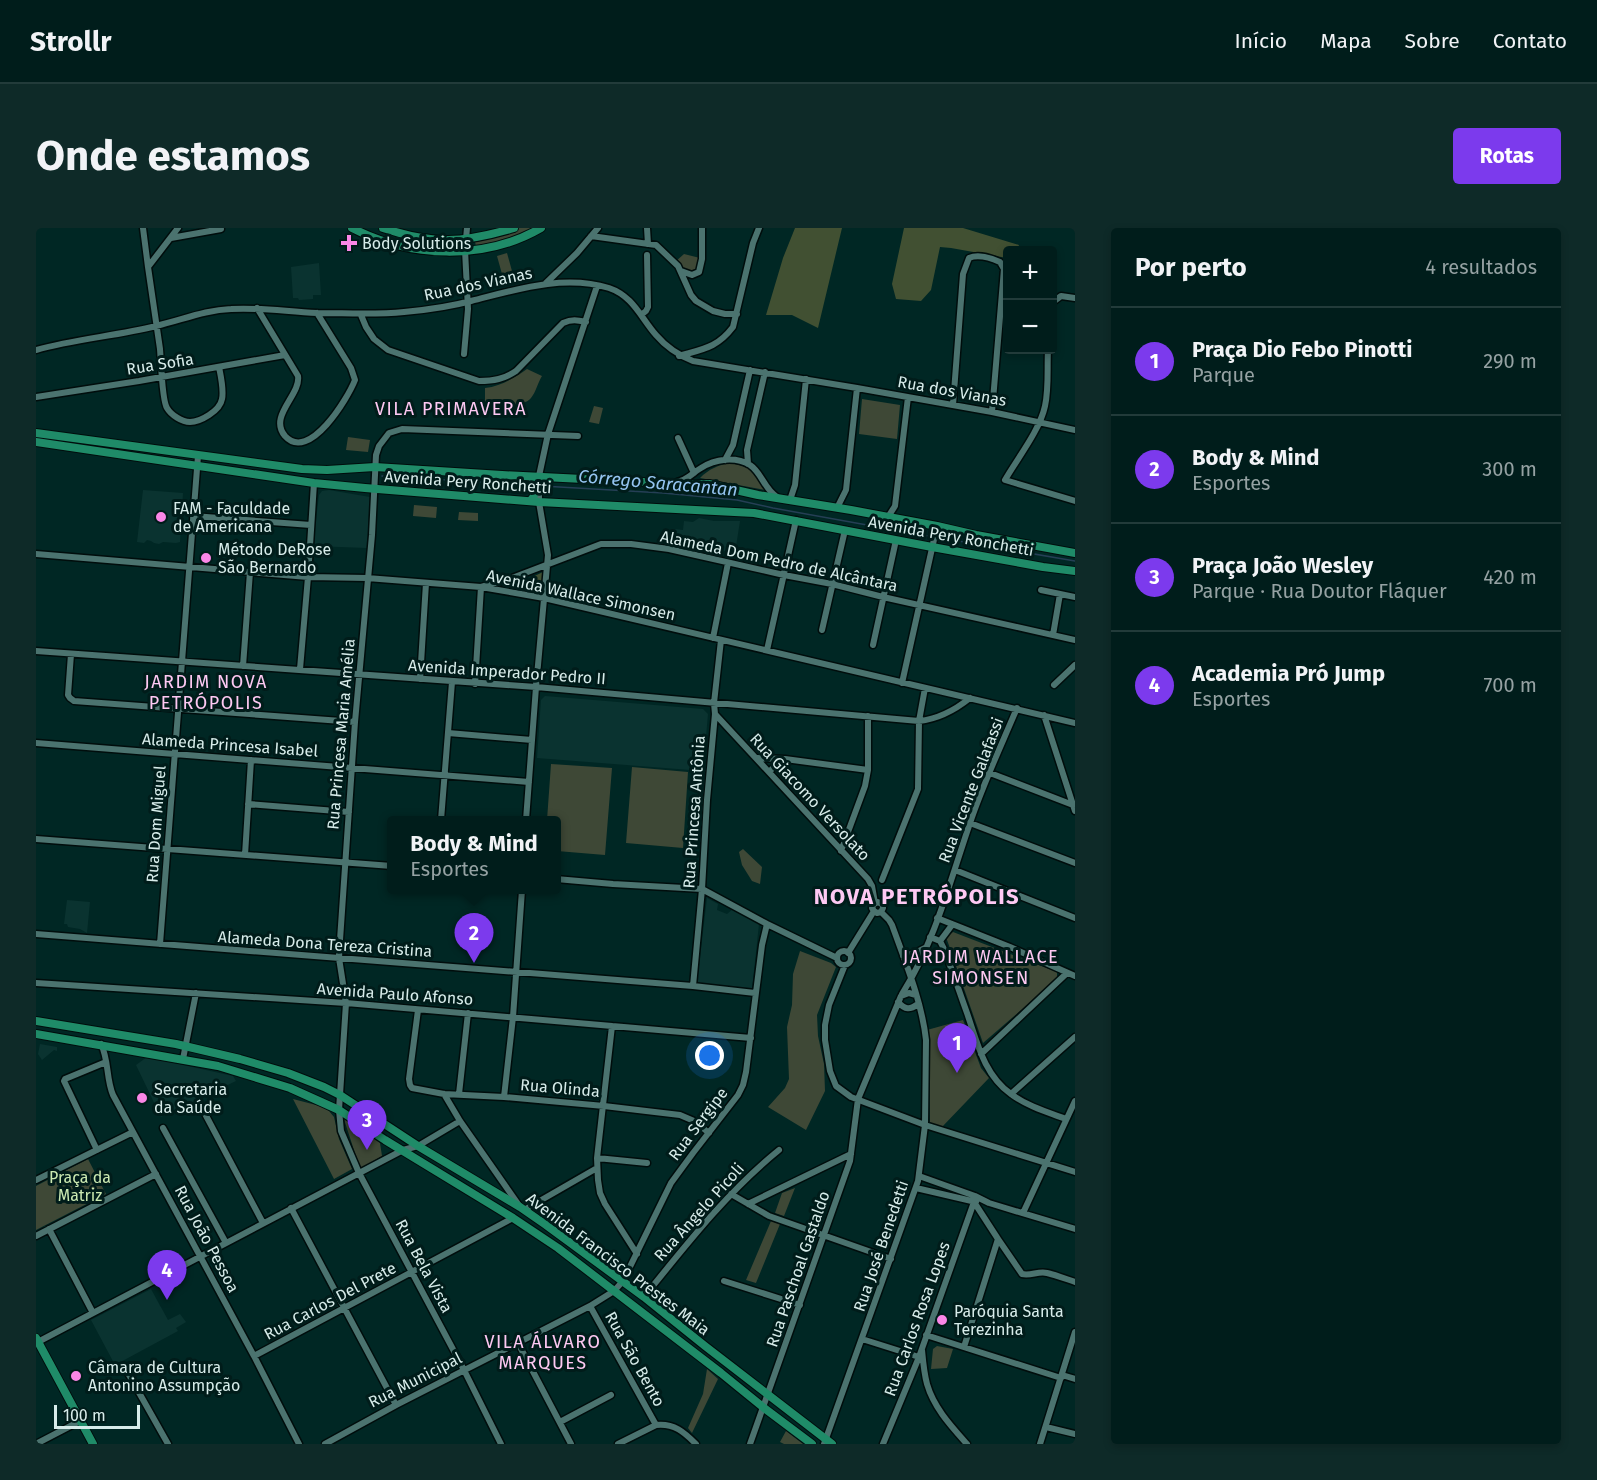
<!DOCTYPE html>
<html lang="pt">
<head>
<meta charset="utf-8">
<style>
	:root { --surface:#001d1b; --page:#0e2a28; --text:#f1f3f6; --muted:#95a2a3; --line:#223b3a; --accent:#7c3aed }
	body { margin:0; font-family:"Fira Sans",sans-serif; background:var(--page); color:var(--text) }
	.controls { position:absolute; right:18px; top:18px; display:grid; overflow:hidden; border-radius:6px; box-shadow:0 3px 9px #0003 }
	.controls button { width:54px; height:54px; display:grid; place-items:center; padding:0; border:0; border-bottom:2px solid var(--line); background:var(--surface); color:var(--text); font:30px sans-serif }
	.scale { position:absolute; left:18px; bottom:15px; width:86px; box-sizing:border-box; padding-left:6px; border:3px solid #d7ecea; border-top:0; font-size:16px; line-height:21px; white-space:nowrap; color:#d7ecea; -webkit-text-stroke:4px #001c1a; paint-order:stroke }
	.you { position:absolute; left:674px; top:828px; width:21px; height:21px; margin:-15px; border:4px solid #fff; border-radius:50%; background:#1a73e8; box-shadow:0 0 0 9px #1a73e833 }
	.badge { display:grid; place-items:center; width:39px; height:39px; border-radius:50%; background:var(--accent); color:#fff; font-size:20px; font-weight:700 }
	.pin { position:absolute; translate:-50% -50px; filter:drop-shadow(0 2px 3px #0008) }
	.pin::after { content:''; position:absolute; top:32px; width:21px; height:18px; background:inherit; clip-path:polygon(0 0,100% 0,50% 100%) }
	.popup { position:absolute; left:351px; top:588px; width:174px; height:78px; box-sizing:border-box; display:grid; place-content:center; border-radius:6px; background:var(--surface); filter:drop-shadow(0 2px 4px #0005); font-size:20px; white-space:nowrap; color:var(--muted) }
	.popup b { font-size:22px; color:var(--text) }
	.popup::after { content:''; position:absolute; left:50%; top:100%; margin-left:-12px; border:12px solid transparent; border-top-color:var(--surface) }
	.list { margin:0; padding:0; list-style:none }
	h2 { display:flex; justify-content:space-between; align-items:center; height:78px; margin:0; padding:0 24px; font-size:26px }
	h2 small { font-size:20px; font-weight:400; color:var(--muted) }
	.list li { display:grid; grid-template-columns:39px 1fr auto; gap:18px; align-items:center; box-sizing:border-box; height:108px; padding:0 24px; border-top:2px solid var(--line) }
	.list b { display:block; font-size:22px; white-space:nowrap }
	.list p { margin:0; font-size:20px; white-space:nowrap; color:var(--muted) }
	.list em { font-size:20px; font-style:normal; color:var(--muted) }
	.map { position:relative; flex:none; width:1039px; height:1216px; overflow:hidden; border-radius:6px }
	header { display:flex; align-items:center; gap:36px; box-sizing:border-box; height:84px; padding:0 30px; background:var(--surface); border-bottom:2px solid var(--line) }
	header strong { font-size:28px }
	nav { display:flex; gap:33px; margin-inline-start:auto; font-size:21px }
	.intro { display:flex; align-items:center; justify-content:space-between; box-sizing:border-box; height:144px; padding:0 36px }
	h1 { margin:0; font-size:42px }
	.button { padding:15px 27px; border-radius:6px; background:var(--accent); color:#fff; font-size:21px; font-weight:700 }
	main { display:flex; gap:36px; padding:0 36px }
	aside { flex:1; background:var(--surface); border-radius:6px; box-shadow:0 3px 9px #0003 }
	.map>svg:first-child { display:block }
	.built { fill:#0a3330 }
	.green { fill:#3e4836 }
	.forest { fill:#415032 }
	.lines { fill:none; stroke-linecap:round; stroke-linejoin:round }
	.stream { stroke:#253f55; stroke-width:1.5 }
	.minor-casing { stroke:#000d0c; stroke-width:9 }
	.major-casing { stroke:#000d0c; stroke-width:10 }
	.minor { stroke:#4b736f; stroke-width:6 }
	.major { stroke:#1f8b68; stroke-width:8 }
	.poi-dot { fill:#fa87e7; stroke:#001c1a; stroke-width:2 }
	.labels { text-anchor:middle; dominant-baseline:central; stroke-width:6; stroke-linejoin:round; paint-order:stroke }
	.poi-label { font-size:16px; fill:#d7ecea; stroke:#001c1a; text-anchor:start }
	.street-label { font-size:16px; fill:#d7ecea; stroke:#001c1a }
	.park-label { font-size:16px; fill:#cbe9b1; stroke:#001c1a }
	.neighbourhood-label { font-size:18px; letter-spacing:1.5px; fill:#fec9f3; stroke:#001c1a }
	.water-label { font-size:18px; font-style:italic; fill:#94c4f0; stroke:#001c1a }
	.district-label { font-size:22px; font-weight:bold; letter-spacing:1.5px; fill:#fec9f3; stroke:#001c1a }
</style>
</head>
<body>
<header>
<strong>Strollr</strong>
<nav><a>Início</a><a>Mapa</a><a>Sobre</a><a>Contato</a></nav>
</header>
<div class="intro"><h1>Onde estamos</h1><a class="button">Rotas</a></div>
<main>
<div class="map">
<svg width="1039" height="1216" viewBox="0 0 1039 1216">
	<rect width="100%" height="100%" fill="#002724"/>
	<path class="built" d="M 283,35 L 285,67 L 277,67 L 277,71 L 263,72 L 262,70 L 257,70 L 255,39 Z
		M 107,262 L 147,265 L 144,314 L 140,315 L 127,314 L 123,316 L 118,315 L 115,313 L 111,312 L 108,315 L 101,314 Z
		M 293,262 L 334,269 L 331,320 L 277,318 L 283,267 L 286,263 Z
		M 663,290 L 678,293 L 704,293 L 699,325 L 637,313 L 639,301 L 647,302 L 648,293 L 657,294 Z
		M 509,468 L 667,481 L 672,486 L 667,543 L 501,530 L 505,472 Z
		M 671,670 L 682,676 L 681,682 L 691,686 L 697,681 L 723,696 L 716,761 L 661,755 Z
		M 31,672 L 54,674 L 51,705 L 44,701 L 32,699 L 31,696 L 28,696 Z
		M 4,816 L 21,819 L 21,823 L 18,822 L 6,832 L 2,826 Z
		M 111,829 L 197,848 L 200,853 L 125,889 L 100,837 Z
		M 115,1061 L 132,1092 L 144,1086 L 150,1094 L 140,1100 L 142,1103 L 79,1137 L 55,1092 Z"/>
	<path class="green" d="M 482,0 L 500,0 L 469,13 L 440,19 L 439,13 Z
		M 471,25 L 476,43 L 466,46 L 461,28 Z
		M 648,26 L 664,30 L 662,42 L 651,44 L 643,39 L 639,34 Z
		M 491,141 L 506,148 C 502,154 500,164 495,170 C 487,180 460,176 449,174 L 449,160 C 465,158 478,150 491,141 Z
		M 826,171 L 864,177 L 861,211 L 823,206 Z
		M 558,178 L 567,180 L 563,196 L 553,194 Z
		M 312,209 L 334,212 L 332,224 L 310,222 Z
		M 694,235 C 715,239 720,243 729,262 L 664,250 C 673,241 682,237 694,235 Z
		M 378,277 L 401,279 L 400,290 L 377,288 Z
		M 423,284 L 442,285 L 442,293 L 422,292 Z
		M 515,536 L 576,540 L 569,627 L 521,623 L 520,592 L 511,592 Z
		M 596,539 L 652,544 L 647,620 L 590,615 Z
		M 707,621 L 726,639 L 724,656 L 716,653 L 706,637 L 703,624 Z
		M 917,704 L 1021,744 L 1021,751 L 947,815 L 910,709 Z
		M 764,723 L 795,735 L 800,739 L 781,787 L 782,808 L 788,836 L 789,863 L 770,902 L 732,879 L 749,860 L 753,851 L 751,799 L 756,777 L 757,746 Z
		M 927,792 L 945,840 L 953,850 L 906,899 L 894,895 L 893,814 L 891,802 Z
		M 257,871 L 284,878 L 293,883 L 298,889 L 303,911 L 316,941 L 298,951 Z
		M 308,891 L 344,915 L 346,928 L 324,941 Z
		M 52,931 L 70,966 L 0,1002 L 0,958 Z
		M 759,960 L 748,988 L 739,985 L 746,965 Z
		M 735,993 L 744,996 L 720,1055 L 710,1052 Z
		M 901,1118 L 917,1121 L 911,1140 L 895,1141 L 897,1121 Z
		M 671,1141 L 682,1151 L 656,1205 L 652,1200 L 667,1166 Z
		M 750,1203 L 767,1216 L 748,1216 L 744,1214 Z"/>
	<path class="forest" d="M 759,0 L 806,0 L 782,100 L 756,87 L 730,87 L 747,30 Z
		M 868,0 L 927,0 L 983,17 L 981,22 L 972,22 L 971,30 L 915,20 L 904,19 L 895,62 L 885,73 L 860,71 L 856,56 Z
		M 507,344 L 505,365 L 482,361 L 488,353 Z"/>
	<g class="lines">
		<path class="stream" d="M 346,248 L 495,257
			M 506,258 L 627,265 L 701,272 L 737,280 L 892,308
			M 905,310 L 1039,333"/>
		<defs>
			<path id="minor" d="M 107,0 L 112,39
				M 142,0 L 112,39 C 116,66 120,93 124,121 C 125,133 126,173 131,180 C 135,187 146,194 154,194 C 164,194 184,183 186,171 C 188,162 185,149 183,139
				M 611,0 L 612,16
				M 555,8 L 620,17 L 642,38 L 655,67 L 660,73 L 677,83 L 689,86 L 701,86
				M 135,10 L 185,1
				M 645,43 L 656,47 L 663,44 L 666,31 L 666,0
				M 510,55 L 541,25 L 562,0
				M 1017,74 L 1025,68 L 1039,70
				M 221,80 L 262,148 C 265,167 232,188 249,208 C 273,235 312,170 319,152 L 315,140 L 281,85
				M 325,87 L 330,99 L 338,111 L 352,122 L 443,153 C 458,153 468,151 480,143 L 527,95 C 536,91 541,92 550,94
				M 605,87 L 610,83 L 612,79 L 611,27
				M 0,122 C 39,111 80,108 120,98 C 146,92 169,82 195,81 C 225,79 252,84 281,85 C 310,85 339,87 368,84 C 390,82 413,79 435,73 C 479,62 527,46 573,60 C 597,68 605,90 620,107 C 631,120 642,127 657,133 L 821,160 L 956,184 L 1039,202
				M 1012,122 C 1011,140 1013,160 1009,178 C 1004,202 981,231 969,252 L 1039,273
				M 428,126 L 432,81 L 429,22 L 431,0
				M 643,128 C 667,121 681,120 697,99 L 717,15 L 723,0
				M 0,169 L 103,153 L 249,127
				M 917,177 L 927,46 L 933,30 C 942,26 955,30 964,34 L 968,41 L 956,184
				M 642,210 L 658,245
				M 689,232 L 697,217 L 714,142
				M 712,236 L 711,222 L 729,144
				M 641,254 C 652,252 656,245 665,240 C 679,231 699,228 714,237 C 726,245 728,261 741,269
				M 754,272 L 759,257 L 770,151
				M 801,280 L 810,262 L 821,160
				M 157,288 L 275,297
				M 852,289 L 859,278 L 872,169
				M 0,326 L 272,349 L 331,350 L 445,359 L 508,370 L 1039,495
				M 1005,362 L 1039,369
				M 786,402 L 809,302
				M 1017,407 L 1024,366
				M 677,410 L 692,335
				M 837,417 L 860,312
				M 731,422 L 760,292
				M 0,423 L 500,459 L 883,493 C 903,491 919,482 934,470
				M 35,426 L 32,467 L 34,470 L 38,473 L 319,494
				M 207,438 L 214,344
				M 264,441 L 272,349 L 278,255
				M 384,451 L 390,355
				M 866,455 L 901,298
				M 439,456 L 445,359 L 476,350 L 565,316 L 595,316 L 633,321 L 748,347 L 796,356 L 847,369 L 1039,412
				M 1018,457 L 1039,437
				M 679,486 L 832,651 L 836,658 L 839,675
				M 1008,487 L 1039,583
				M 412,505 L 496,512
				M 0,515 L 493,554
				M 721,530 L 749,531 L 832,542
				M 733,544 L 741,536 L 750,533
				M 954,545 L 1037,577
				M 212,576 L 313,584
				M 405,592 L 416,454
				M 490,592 L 500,459 L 512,327 L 503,274 L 503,248 L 512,206 L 561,58
				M 934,595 L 1039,635
				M 0,611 L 356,638
				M 805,623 L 829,558 L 832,542 L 832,488
				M 209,627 L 215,532
				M 919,642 L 1039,690
				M 520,651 L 577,656 L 666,661 L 731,696 L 801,730
				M 846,652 L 882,561 L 883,493 L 889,460
				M 901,690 L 974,719 L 1039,748
				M 0,706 L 657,758 L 719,765
				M 894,709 L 904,713 L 907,719 C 916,741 923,763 931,785 C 941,814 948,847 975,866 C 991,878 1011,884 1030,891
				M 904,713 L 916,697
				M 124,716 L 162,228
				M801 730a7 7 0 1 1 14 0a7 7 0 1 1-14 0Z
				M 812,725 L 838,683 L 836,680 L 838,676 L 842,674 L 847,677 L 847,680 L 845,684 L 841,685 L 838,683
				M 867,728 L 879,725 L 889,720
				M 809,737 L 793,777 L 789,797 L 789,812 L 794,843 L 800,858 L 815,869 L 889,897 L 1039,944
				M 0,755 L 310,775 L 715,810
				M 657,758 L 666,661 L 671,572 L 679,486 L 678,475 L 685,412
				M 866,766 C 899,714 914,653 934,595 C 947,556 965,518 981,480
				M 862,774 C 869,782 874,782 882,776
				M 382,782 L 373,851 L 374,857 L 376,860 L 408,866 L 468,869 L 568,878 L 644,887 L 658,893 L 673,905
				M 576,798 L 561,930 L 562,952 L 564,965 L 569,976 L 601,1026
				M 65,816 C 73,832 70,851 77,867 L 218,1128 L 263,1216
				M 945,826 L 1031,745
				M 147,831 L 160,765
				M 408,866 L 424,893 L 482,976
				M 423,866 L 432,785
				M 975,866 L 1039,809
				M 468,869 L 477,789 L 486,662
				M 167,882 L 227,995
				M 127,900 L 190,1015
				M 61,922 L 28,853 L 29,851 L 70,834
				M 561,930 L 611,935
				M 883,948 L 939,968 L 953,975 L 1039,1001
				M 0,952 L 97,904
				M 880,960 L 940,974
				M 695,966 L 733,988 L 855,1031
				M 938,972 L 938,974 L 962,1011 L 986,1046 C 995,1048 1002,1043 1011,1045 C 1020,1047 1030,1051 1039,1054
				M 712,976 L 815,926
				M 255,980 L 360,1177
				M 488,982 L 561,940
				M 987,985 L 1039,873
				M 13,1001 L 57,1085
				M 0,1008 L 120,946
				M 688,1053 L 764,1077
				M 608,1069 C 650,1017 691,964 743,922
				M 554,1078 L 620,1197
				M 890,1107 L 1025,1150
				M 826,1111 L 883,1129
				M 0,1115 L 367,922 L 382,918 L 424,893
				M 482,1115 L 535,1216
				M 928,1119 L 962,1011
				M 886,1122 C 887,1133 888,1145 891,1156 C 898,1180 915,1198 931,1216
				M 218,1128 L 477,990
				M 88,1138 L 132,1216
				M 1026,1147 L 1039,1151
				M 524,1194 L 575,1167
				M 1010,1199 L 1039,1206
				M 0,1216 L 44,1193
				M 289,1216 L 360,1177 L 554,1078 L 578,1063 L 587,1053 L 635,955 L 657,925 L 702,867 L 707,857 L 710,844 L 726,717 L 731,696
				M 465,1216 L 428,1142 L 323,945 L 305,903 L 303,882 L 310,775 L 303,730 L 304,712 L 319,494 L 336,307 L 340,227 L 343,218 L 353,205 L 366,201 L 542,208
				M 582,1216 L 620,1197 C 638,1195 648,1204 660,1216
				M 714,1216 L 814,933 L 822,871 L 865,768 L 873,765 L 880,767
				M 788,1216 L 882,953 L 889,897 L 890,812 C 886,774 869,733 856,697 L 853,692 L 845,684
				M 847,1216 L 883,1129 L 938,974
				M 1004,1216 L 1039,1104"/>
			<path id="major" d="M 316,0 C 374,30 448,33 505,0
				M 347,0 C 397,17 428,15 478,0
				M 0,205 L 266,241 L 291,242 L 339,239 L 466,247 L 607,254 L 632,257 L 673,256 L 722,267 L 815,282 L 901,298 L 940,307 L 1039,325
				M 0,214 L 278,255 L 329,260 L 503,274 L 718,285 L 896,319 L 1007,339 L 1039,343
				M 494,273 C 501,267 501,255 495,249
				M 0,793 L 140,816 L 204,831 L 252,845 L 288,859 L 304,867 L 382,918 L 484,979 L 510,997 L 608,1069 L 669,1118 L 796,1216
				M 0,806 L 182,838 L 254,860 L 303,882 L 349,912 L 477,990 L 522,1020 L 685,1145 L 728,1180 L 776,1216
				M 0,1110 L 57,1216"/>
		</defs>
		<use href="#minor" class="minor-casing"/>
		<use href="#major" class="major-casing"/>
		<use href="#minor" class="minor"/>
		<use href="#major" class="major"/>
	</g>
	<g class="poi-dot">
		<path d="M310 6h6v6h6v6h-6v6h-6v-6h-6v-6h6z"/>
		<circle cx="125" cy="289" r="6"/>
		<circle cx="170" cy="330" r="6"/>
		<circle cx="106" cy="870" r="6"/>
		<circle cx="906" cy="1092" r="6"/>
		<circle cx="40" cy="1148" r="6"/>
	</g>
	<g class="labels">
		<g class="poi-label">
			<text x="326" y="15">Body Solutions</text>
			<text x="137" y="280">FAM - Faculdade<tspan x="137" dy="18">de Americana</tspan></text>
			<text x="182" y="321">Método DeRose<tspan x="182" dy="18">São Bernardo</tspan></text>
			<text x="118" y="861">Secretaria<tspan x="118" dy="18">da Saúde</tspan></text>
			<text x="918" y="1083">Paróquia Santa<tspan x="918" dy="18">Terezinha</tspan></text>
			<text x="52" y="1139">Câmara de Cultura<tspan x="52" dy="18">Antonino Assumpção</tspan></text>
		</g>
		<g class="street-label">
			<text transform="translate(442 56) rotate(-12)">Rua dos Vianas</text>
			<text transform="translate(124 136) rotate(-9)">Rua Sofia</text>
			<text transform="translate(916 163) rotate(10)">Rua dos Vianas</text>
			<text transform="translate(432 254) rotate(4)">Avenida Pery Ronchetti</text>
			<text transform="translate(915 308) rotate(10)">Avenida Pery Ronchetti</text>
			<text transform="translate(743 333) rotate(12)">Alameda Dom Pedro de Alcântara</text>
			<text transform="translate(545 367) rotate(12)">Avenida Wallace Simonsen</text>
			<text transform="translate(471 444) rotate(4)">Avenida Imperador Pedro II</text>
			<text transform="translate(305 506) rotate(-85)">Rua Princesa Maria Amélia</text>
			<text transform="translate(194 517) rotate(4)">Alameda Princesa Isabel</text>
			<text transform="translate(935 562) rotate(-69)">Rua Vicente Galafassi</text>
			<text transform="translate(774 569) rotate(47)">Rua Giacomo Versolato</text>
			<text transform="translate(658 584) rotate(-86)">Rua Princesa Antônia</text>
			<text transform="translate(120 596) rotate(-86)">Rua Dom Miguel</text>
			<text transform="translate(289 716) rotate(4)">Alameda Dona Tereza Cristina</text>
			<text transform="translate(359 766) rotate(4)">Avenida Paulo Afonso</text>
			<text transform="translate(524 860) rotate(5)">Rua Olinda</text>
			<text transform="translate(662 896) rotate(-53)">Rua Sergipe</text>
			<text transform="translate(663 984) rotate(-48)">Rua Ângelo Picoli</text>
			<text transform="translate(171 1011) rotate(62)">Rua João Pessoa</text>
			<text transform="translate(845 1018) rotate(-71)">Rua José Benedetti</text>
			<text transform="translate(582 1036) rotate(37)">Avenida Francisco Prestes Maia</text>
			<text transform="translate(388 1038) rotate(62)">Rua Bela Vista</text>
			<text transform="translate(762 1041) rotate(-71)">Rua Paschoal Gastaldo</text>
			<text transform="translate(294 1073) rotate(-28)">Rua Carlos Del Prete</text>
			<text transform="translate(881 1091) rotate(-70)">Rua Carlos Rosa Lopes</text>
			<text transform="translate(599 1131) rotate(61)">Rua São Bento</text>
			<text transform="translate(379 1152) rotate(-27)">Rua Municipal</text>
		</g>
		<g class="park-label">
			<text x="44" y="949">Praça da<tspan x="44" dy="18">Matriz</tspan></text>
		</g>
		<g class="neighbourhood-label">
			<text x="415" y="181">VILA PRIMAVERA</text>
			<text x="170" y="454">JARDIM NOVA<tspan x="170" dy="21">PETRÓPOLIS</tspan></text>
			<text x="945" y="729">JARDIM WALLACE<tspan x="945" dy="21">SIMONSEN</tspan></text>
			<text x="507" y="1114">VILA ÁLVARO<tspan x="507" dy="21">MARQUES</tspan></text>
		</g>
		<g class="water-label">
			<text transform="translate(622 255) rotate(5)">Córrego Saracantan</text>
		</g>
		<g class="district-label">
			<text x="881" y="668">NOVA PETRÓPOLIS</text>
		</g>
	</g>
</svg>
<div class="controls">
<button>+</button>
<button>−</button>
</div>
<div class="scale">100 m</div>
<div class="you"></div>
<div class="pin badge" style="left:921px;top:845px">1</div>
<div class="pin badge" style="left:438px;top:735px">2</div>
<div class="popup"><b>Body &amp; Mind</b>Esportes</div>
<div class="pin badge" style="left:331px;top:922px">3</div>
<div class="pin badge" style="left:131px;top:1072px">4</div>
</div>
<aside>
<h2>Por perto<small>4 resultados</small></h2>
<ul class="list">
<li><span class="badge">1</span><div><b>Praça Dio Febo Pinotti</b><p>Parque</p></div><em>290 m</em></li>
<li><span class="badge">2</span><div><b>Body &amp; Mind</b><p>Esportes</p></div><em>300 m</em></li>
<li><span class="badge">3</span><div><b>Praça João Wesley</b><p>Parque · Rua Doutor Fláquer</p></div><em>420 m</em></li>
<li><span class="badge">4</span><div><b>Academia Pró Jump</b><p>Esportes</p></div><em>700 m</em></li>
</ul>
</aside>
</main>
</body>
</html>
